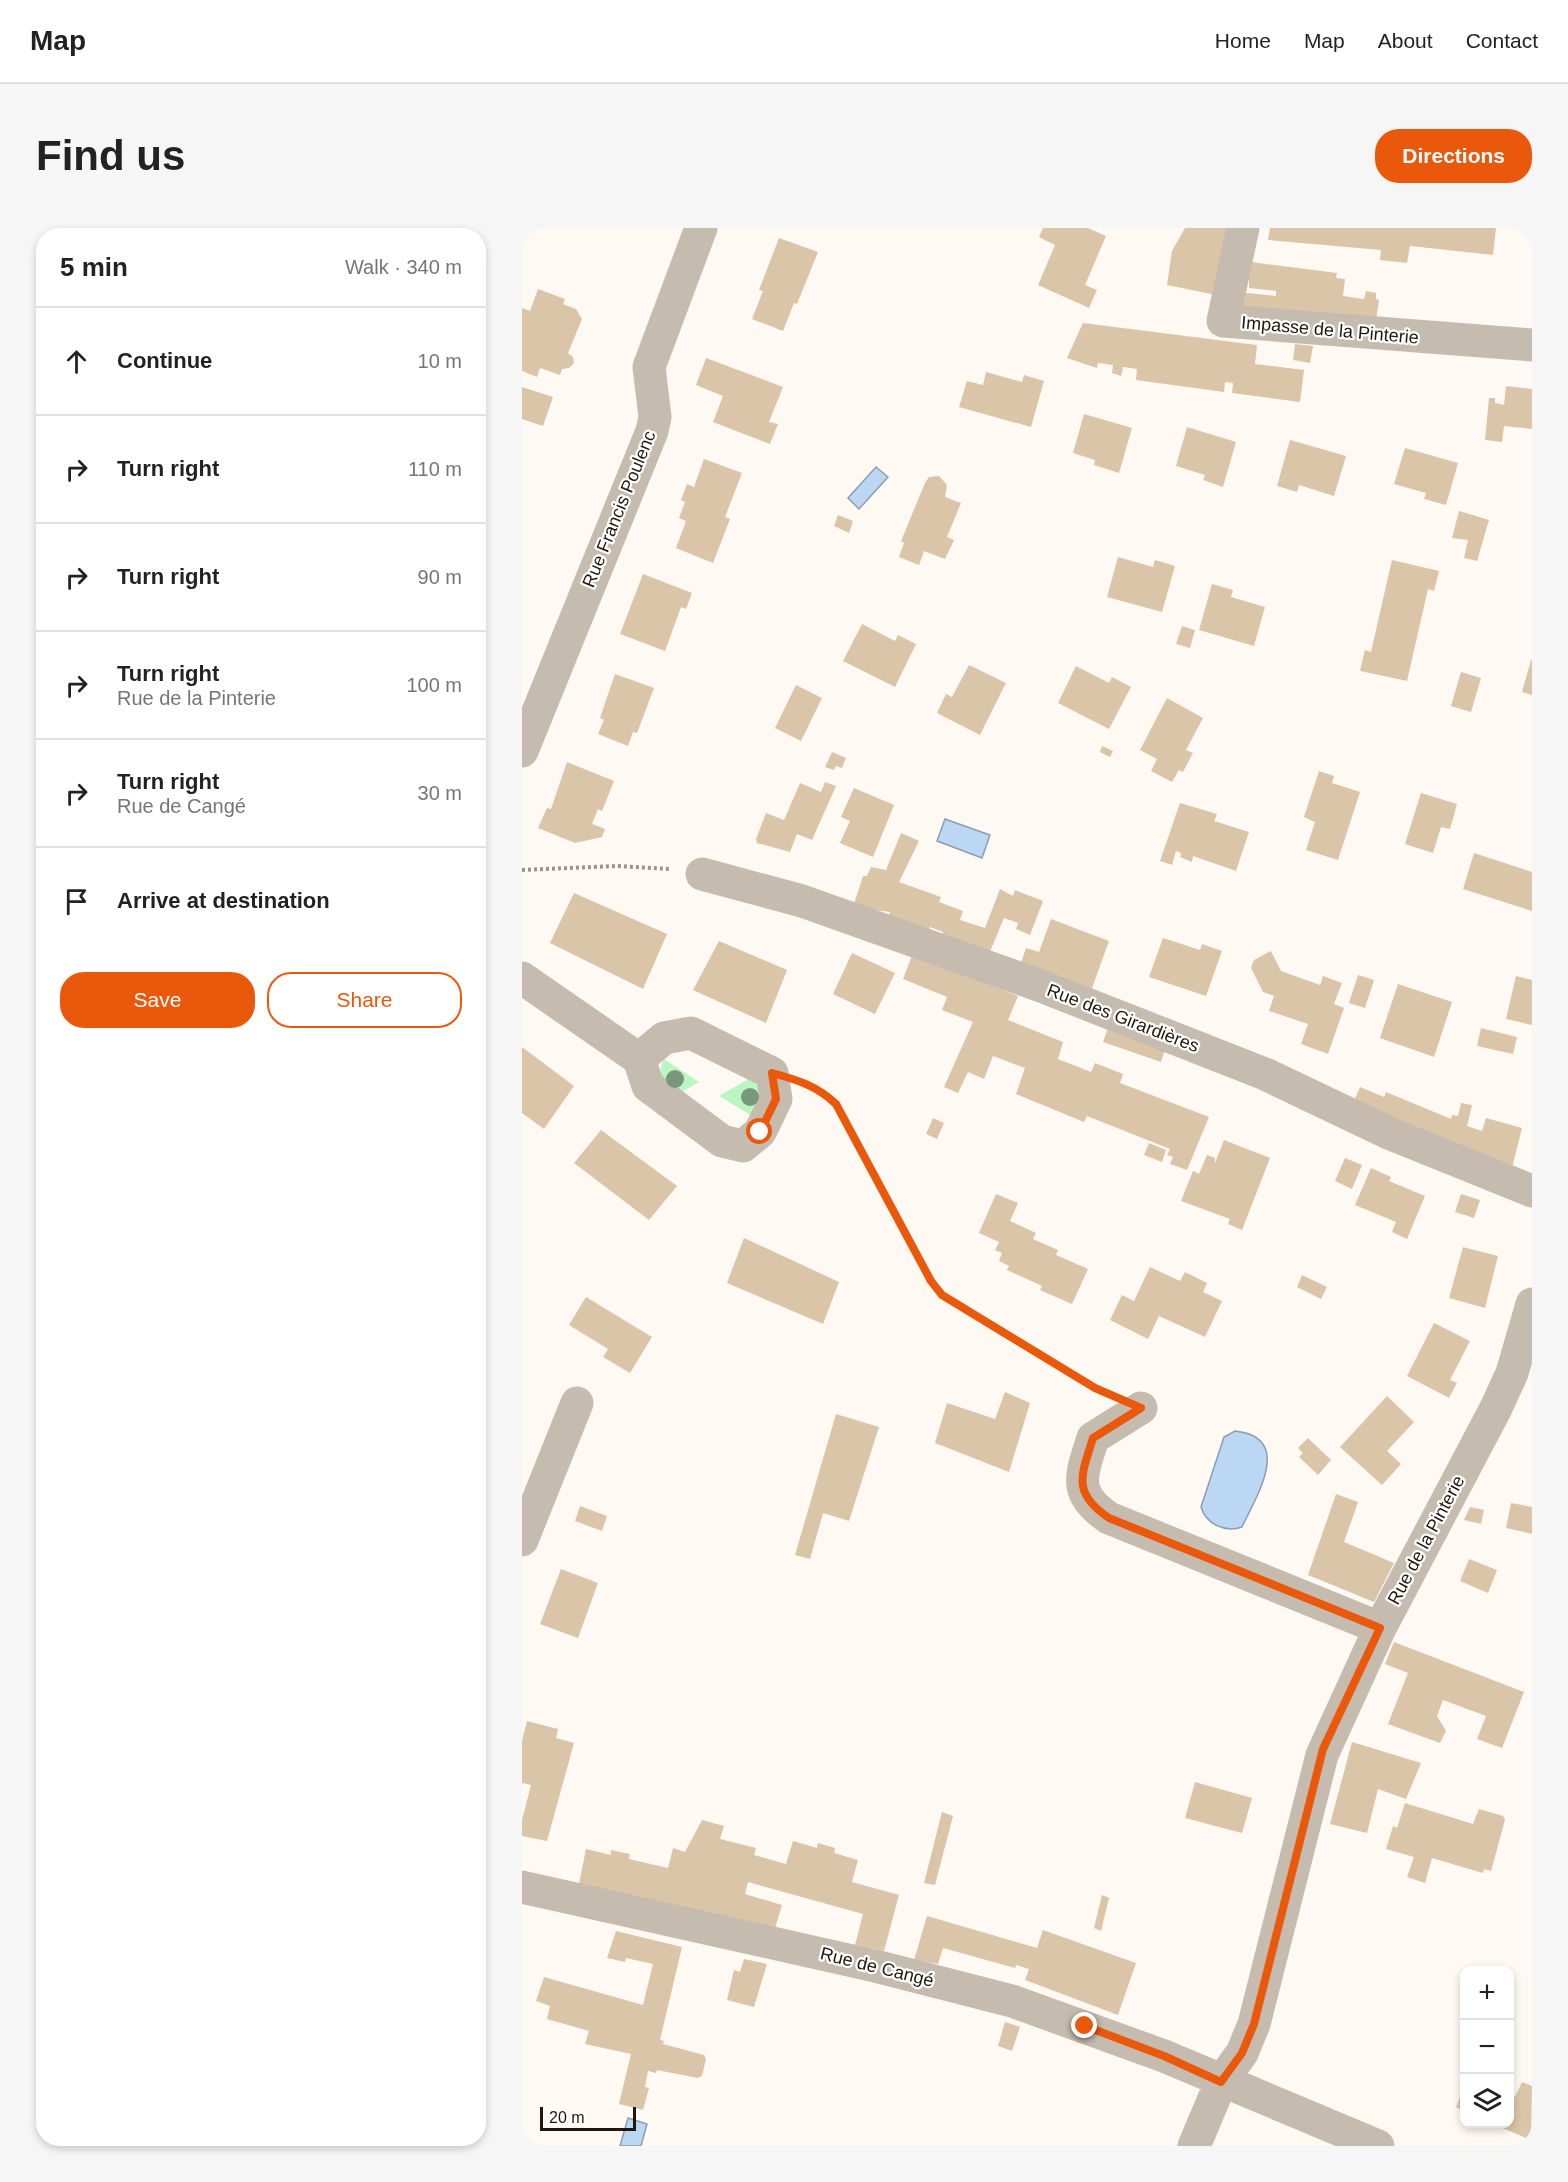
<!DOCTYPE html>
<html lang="en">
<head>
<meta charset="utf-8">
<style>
	:root { --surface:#fff; --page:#f6f6f6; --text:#222; --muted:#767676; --line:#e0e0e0; --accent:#ea580c }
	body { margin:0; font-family:Helvetica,sans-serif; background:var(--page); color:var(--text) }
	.controls { position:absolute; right:18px; bottom:18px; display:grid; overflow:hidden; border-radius:12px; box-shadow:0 3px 9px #0003 }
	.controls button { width:54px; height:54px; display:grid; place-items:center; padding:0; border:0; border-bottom:2px solid var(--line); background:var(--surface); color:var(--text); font:30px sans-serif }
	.scale { position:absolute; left:18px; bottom:15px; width:96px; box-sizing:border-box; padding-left:6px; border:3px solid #20180d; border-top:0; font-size:16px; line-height:21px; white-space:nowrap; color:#20180d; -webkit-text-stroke:4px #fff; paint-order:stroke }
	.stop { position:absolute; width:18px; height:18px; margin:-14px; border:4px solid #ea580c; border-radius:50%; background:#fff }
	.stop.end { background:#ea580c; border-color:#fff; box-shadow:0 2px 6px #0008 }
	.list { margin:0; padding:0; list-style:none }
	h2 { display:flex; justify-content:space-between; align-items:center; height:78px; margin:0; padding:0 24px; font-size:26px }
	h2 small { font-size:20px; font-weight:400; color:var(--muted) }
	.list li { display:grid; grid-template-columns:39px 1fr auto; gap:18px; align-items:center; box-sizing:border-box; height:108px; padding:0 24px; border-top:2px solid var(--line) }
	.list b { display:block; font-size:22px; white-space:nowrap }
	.list p { margin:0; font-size:20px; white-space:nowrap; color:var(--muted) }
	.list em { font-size:20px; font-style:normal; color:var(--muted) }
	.actions { display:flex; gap:12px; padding:18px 24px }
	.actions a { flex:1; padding:14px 0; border:2px solid var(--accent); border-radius:24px; text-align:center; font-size:21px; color:var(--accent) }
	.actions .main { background:var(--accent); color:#fff }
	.icon { flex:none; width:33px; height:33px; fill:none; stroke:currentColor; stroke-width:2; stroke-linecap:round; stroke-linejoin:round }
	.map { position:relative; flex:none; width:1010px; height:1918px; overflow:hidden; border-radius:24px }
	header { display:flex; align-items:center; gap:36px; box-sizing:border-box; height:84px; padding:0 30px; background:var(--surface); border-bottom:2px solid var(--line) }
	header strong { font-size:28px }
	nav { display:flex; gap:33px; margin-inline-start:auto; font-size:21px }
	.intro { display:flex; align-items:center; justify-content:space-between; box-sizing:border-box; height:144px; padding:0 36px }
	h1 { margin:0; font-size:42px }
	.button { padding:15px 27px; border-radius:24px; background:var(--accent); color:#fff; font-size:21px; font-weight:700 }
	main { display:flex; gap:36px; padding:0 36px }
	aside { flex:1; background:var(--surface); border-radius:24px; box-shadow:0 3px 9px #0003 }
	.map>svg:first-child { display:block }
	.green { fill:#baf7c0 }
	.water { fill:#bbd7f3; stroke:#8c9eae; stroke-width:1.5 }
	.building { fill:#dac5a8 }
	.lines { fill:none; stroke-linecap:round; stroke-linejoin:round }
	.path { stroke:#99938a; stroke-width:4; stroke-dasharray:3 3; stroke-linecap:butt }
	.minor { stroke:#c5bcaf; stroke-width:33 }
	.tree { fill:#79977c }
	.route { stroke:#ea580c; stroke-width:8 }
	.labels { text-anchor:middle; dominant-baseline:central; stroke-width:4.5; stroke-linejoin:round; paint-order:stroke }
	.street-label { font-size:18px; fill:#20180d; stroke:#fff }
</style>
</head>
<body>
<header>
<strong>Map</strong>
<nav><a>Home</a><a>Map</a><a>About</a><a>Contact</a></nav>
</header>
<div class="intro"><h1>Find us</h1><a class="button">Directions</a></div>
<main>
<aside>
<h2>5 min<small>Walk · 340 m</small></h2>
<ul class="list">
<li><svg class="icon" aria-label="ahead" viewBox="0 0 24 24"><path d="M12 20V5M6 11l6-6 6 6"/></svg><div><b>Continue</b></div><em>10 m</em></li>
<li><svg class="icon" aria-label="right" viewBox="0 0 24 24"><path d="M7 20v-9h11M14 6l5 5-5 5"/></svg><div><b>Turn right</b></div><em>110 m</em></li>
<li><svg class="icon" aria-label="right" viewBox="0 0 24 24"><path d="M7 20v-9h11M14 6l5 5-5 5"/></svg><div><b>Turn right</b></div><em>90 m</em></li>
<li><svg class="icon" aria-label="right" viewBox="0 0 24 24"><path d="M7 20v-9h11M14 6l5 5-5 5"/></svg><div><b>Turn right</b><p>Rue de la Pinterie</p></div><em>100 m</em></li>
<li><svg class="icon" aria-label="right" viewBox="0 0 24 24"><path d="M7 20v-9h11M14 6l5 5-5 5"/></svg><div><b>Turn right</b><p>Rue de Cangé</p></div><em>30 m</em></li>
<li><svg class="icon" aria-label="arrive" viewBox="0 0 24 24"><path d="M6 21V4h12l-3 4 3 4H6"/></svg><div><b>Arrive at destination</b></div></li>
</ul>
<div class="actions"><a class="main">Save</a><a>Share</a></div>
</aside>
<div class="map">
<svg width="1010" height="1918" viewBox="0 0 1010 1918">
	<rect width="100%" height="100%" fill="#fef9f3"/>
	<path class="green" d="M 142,831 L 177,854 L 151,869 C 140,861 135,844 142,831 Z
		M 228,850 L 239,861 L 235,891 L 197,868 Z"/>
	<path class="water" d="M 354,239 L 366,249 L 337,281 L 326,270 Z
		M 423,591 L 468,607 L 460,630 L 415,613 Z
		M 713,1203 C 772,1209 735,1267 720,1299 C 703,1305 684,1296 679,1279 L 702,1209 Z
		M 106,1890 L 125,1896 L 119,1918 L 98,1918 Z"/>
	<path class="building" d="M 521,0 L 566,0 L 584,8 L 563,57 L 575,62 L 567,80 L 516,57 L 533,17 L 517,9 Z
		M 663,0 L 710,0 L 699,68 L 645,57 L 650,23 Z
		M 748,0 L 974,0 L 971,27 L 888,18 L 885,35 L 858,32 L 859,22 L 746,12 Z
		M 257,10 L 296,24 L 275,76 L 272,75 L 261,103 L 230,91 L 241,63 L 237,62 Z
		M 729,34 L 815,45 L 814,50 L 823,51 L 821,68 L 842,71 L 844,63 L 854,65 L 854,71 L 857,72 L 853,99 L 716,84 L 716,64 L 754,68 L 754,63 L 727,60 L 727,52 L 718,50 Z
		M 16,61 L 43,71 L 41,76 L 54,81 L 60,91 L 46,125 L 51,129 L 52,135 L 47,140 L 40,141 L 38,147 L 18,140 L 15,149 L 0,143 L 0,80 L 8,83 Z
		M 561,95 L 735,117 L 733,136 L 782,142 L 778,174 L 710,165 L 711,155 L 703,154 L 702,164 L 614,152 L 615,141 L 601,139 L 599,148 L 590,145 L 591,137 L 576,135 L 575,140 L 545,130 Z
		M 773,116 L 791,118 L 788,135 L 771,132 Z
		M 184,130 L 261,159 L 247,194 L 256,196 L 248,216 L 191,194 L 201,168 L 174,157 Z
		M 464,144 L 500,154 L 502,147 L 522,153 L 509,199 L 437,179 L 445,153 L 461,157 Z
		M 984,158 L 1010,161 L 1010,201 L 982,198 L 980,214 L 963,212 L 967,170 L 973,170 L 973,175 L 982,177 Z
		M 0,159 L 31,169 L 21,198 L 0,191 Z
		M 562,186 L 610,200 L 597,245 L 572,237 L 573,232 L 551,225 Z
		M 665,199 L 714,214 L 701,259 L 681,252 L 683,247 L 654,238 Z
		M 768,212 L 824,228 L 812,268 L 777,257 L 775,264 L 755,258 Z
		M 883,220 L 936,235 L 924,277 L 902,271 L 904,265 L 872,256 Z
		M 182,231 L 220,245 L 203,289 L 208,291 L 191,335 L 154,320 L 164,293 L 157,290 L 163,274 L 159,272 L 165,256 L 172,259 Z
		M 417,248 L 425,257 L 423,269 L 439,275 L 425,309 L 432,312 L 423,331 L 402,323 L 397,337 L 377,329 L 382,315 L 379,313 L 403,255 L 407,249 Z
		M 937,283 L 967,292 L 955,333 L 942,330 L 946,312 L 930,310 Z
		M 316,287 L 331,293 L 327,305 L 312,298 Z
		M 596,329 L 631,339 L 633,332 L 653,338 L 640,384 L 585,369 Z
		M 870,332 L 917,343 L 912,363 L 906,361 L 885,453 L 838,443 L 843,422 L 849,424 Z
		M 121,346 L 170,365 L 164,381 L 159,379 L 143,423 L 98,406 Z
		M 690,356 L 711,362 L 709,369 L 743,379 L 732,418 L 677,402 Z
		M 340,396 L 373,413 L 376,407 L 394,416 L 373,459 L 321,433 Z
		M 660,398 L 673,402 L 668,420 L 654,416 Z
		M 1009,432 L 1010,432 L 1010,467 L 1000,464 Z
		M 447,437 L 484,455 L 458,507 L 415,485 L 424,466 L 430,469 Z
		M 554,438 L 587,455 L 590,449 L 609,459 L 587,501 L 536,475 Z
		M 939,444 L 959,450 L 949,484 L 929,478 Z
		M 93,446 L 132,460 L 115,505 L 111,504 L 106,518 L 76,506 L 82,492 L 78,490 Z
		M 274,457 L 300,470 L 279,513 L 253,500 Z
		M 645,470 L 681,490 L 664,522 L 671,525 L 661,544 L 657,542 L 650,554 L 629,543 L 635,531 L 618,522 Z
		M 580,518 L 591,523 L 588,529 L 578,524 Z
		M 310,524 L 324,530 L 320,540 L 314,538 L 312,542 L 303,539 Z
		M 45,534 L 92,553 L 80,583 L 76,581 L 70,596 L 83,601 L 80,609 L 53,615 L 16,600 L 25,580 L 29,581 Z
		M 797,543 L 812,548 L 810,555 L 838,564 L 816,632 L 784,622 L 793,594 L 782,589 Z
		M 303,554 L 314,558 L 290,612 L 275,606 L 268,624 L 235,615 L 234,611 L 244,585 L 262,592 L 278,555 L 299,564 Z
		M 332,560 L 372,577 L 351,629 L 318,615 L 328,593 L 319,589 Z
		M 899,565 L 935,576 L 928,601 L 919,599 L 911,625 L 883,616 Z
		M 658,575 L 695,586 L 692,593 L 727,604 L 714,643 L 671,628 L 670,634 L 658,629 L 659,625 L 654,623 L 650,637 L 638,633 Z
		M 379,605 L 397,613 L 377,654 L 419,669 L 417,674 L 441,683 L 438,692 L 463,700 L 478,661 L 491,668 L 493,662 L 521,673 L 508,707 L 494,701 L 496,695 L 482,690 L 467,726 L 419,710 L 421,704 L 408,699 L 406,705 L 366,690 L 368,684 L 331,679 L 341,648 L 345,648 L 349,639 L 364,642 Z
		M 952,625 L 1010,644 L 1010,683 L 941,661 Z
		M 52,665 L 145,706 L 121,761 L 28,715 Z
		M 529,691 L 587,713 L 569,763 L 498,738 L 504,720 L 517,724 Z
		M 641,710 L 678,722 L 680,716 L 700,723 L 684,768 L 627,749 Z
		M 197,713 L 265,742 L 244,795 L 171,762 Z
		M 749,723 L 759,743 L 798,757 L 801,748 L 820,755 L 812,776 L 822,780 L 806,826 L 779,816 L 786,796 L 747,783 L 752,768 L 741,764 L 729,740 L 732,732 Z
		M 330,725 L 373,745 L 353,786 L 311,766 Z
		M 391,725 L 496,768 L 486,792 L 541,814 L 536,831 L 569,844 L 573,835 L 601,846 L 598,855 L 687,889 L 665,942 L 648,936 L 651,929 L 645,927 L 648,921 L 565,888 L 562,894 L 494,866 L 503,840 L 471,828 L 462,851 L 446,844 L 436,865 L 422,859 L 451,794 L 420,782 L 425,769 L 381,751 Z
		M 836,747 L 852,752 L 843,780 L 827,775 Z
		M 994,748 L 1010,752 L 1010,797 L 984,791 Z
		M 876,756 L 930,774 L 912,829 L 858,810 Z
		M 588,794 L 646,813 L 639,834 L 581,814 Z
		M 959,800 L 995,809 L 991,826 L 955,818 Z
		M 0,819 L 52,858 L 22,901 L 0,885 Z
		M 838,859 L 862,869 L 864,864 L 929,891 L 930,887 L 936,888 L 939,875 L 950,877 L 945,898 L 960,903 L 964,890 L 1000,900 L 989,944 L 829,880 Z
		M 411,890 L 422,895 L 415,911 L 404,906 Z
		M 79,902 L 155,958 L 127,992 L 52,935 Z
		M 702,912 L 748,930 L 720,1002 L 706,996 L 708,991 L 659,973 L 671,943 L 677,946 L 685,927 L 693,930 L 693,935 Z
		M 627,915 L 644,922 L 640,934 L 622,927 Z
		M 823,930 L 840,937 L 830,961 L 813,953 Z
		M 849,940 L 869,949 L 867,953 L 903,968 L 885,1011 L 870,1004 L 874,994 L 833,977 Z
		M 474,966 L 496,975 L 488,993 L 514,1005 L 511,1011 L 536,1022 L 534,1027 L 566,1041 L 550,1076 L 518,1062 L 520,1058 L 485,1042 L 487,1038 L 477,1033 L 480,1025 L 473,1022 L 477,1014 L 457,1005 Z
		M 939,966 L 958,972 L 952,990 L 933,984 Z
		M 222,1010 L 317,1054 L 301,1096 L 205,1055 Z
		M 941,1019 L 976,1028 L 963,1080 L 927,1070 Z
		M 628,1039 L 658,1053 L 663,1044 L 685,1055 L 681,1064 L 700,1073 L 683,1109 L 637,1088 L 626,1111 L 588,1092 L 600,1067 L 612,1073 Z
		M 780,1047 L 805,1059 L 799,1071 L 775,1059 Z
		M 64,1069 L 130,1109 L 108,1145 L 81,1129 L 86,1121 L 47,1097 Z
		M 912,1095 L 948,1113 L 928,1152 L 935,1155 L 927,1170 L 885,1148 Z
		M 483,1164 L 508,1175 L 487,1244 L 413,1215 L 425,1175 L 473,1191 Z
		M 865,1168 L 892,1194 L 865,1223 L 879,1236 L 860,1257 L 818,1219 Z
		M 314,1186 L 357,1199 L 327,1293 L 301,1285 L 288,1331 L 273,1327 Z
		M 786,1210 L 809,1232 L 796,1247 L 777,1229 L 781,1225 L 776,1220 Z
		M 814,1266 L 836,1274 L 822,1314 L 872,1335 L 852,1374 L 786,1347 Z
		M 989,1275 L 1010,1279 L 1010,1306 L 984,1300 Z
		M 58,1278 L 85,1288 L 80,1303 L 53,1293 Z
		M 948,1279 L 962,1282 L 959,1296 L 942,1292 Z
		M 947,1331 L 975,1342 L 966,1365 L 938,1353 Z
		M 39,1341 L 76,1355 L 56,1410 L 18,1396 Z
		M 872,1414 L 1002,1464 L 980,1520 L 955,1511 L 964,1488 L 921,1472 L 915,1488 L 924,1503 L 918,1515 L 866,1496 L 886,1445 L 863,1436 Z
		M 5,1493 L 36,1501 L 34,1510 L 52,1515 L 25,1613 L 0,1608 L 0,1592 L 9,1557 L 0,1555 L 0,1513 Z
		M 830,1514 L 899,1535 L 884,1571 L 856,1561 L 845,1605 L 808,1596 Z
		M 673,1554 L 730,1570 L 720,1605 L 663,1590 Z
		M 883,1575 L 951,1596 L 957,1581 L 981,1588 L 983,1592 L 969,1643 L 962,1641 L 961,1645 L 910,1630 L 903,1655 L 885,1649 L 892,1629 L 864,1621 L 871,1598 L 875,1600 Z
		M 420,1584 L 431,1588 L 413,1657 L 402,1655 Z
		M 180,1592 L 202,1598 L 198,1611 L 234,1620 L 232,1627 L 264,1636 L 271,1613 L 295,1620 L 296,1615 L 313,1620 L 312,1625 L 336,1632 L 330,1654 L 377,1667 L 362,1723 L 333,1717 L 341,1686 L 226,1654 L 223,1666 L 260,1677 L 253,1700 L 57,1656 L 64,1621 L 89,1627 L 89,1622 L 108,1626 L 107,1631 L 146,1640 L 151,1620 L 163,1624 Z
		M 580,1667 L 587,1670 L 579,1703 L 572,1700 Z
		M 405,1688 L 515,1720 L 521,1702 L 614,1735 L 596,1787 L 503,1752 L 507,1741 L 494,1737 L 493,1740 L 421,1720 L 416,1736 L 392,1732 Z
		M 94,1703 L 160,1719 L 138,1812 L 142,1813 L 141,1816 L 182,1827 L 184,1831 L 180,1848 L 176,1850 L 135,1842 L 134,1845 L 126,1843 L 123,1859 L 127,1860 L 121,1882 L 97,1876 L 109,1826 L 63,1816 L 67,1803 L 25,1791 L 28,1778 L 14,1773 L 22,1749 L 121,1777 L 131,1736 L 104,1730 L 103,1734 L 85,1730 Z
		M 222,1731 L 245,1736 L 232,1779 L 205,1772 L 212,1742 L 218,1744 Z
		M 483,1794 L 498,1799 L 490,1823 L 476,1818 Z
		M 1000,1854 L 1010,1858 L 1009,1912 L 971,1896 L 987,1896 L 987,1866 L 993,1869 Z
		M 942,1860 L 942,1883 L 934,1879 Z"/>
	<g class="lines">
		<path class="path" d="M 0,642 L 94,638 L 149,641
			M 285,855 L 300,863 L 314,876 L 409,1053 L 420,1067 L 584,1165"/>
		<path class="minor" d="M 721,0 L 701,93 L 1010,117
			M 0,523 L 130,203 L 133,189 L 127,139 L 179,0
			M 180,646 L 280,673 L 519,758 L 743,846 L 869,906 L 1010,963
			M 0,750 L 117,831 L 126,858 L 200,913 L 221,918 L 238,904 L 254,871 L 250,845 L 169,805 L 142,810 L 117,831
			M 619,1180 L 571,1210 C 559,1248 550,1265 587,1290 L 858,1400
			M 0,1312 L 55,1175
			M 0,1659 L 353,1738 L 490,1773 L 642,1828 L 856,1918
			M 672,1918 L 699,1854 L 720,1825 L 732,1796 L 800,1527 L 858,1400 L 974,1180 L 990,1145 L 1010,1076"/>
	</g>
	<g class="tree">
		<circle cx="153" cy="851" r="9"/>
		<circle cx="228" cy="869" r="9"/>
	</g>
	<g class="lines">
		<path class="route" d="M 238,904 L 254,871 L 250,845 C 276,852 295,858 314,876 L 409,1053 L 420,1067 L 573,1160 L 619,1180 L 571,1210 C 559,1248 550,1265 587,1290 L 858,1400 L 801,1521 L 732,1796 L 720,1825 L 699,1854 L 642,1828 L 563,1798"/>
	</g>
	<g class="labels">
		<g class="street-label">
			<text transform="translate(808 102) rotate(5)">Impasse de la Pinterie</text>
			<text transform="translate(97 281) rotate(-68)">Rue Francis Poulenc</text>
			<text transform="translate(601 790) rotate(21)">Rue des Girardières</text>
			<text transform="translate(904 1312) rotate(-62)">Rue de la Pinterie</text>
			<text transform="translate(355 1739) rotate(14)">Rue de Cangé</text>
		</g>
	</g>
</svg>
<div class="controls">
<button>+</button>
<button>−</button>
<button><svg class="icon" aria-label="layers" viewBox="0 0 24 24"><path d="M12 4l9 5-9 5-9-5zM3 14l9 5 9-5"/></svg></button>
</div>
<div class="scale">20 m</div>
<div class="stop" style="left:238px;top:904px"></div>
<div class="stop end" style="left:563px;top:1798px"></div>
</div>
</main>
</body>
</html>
